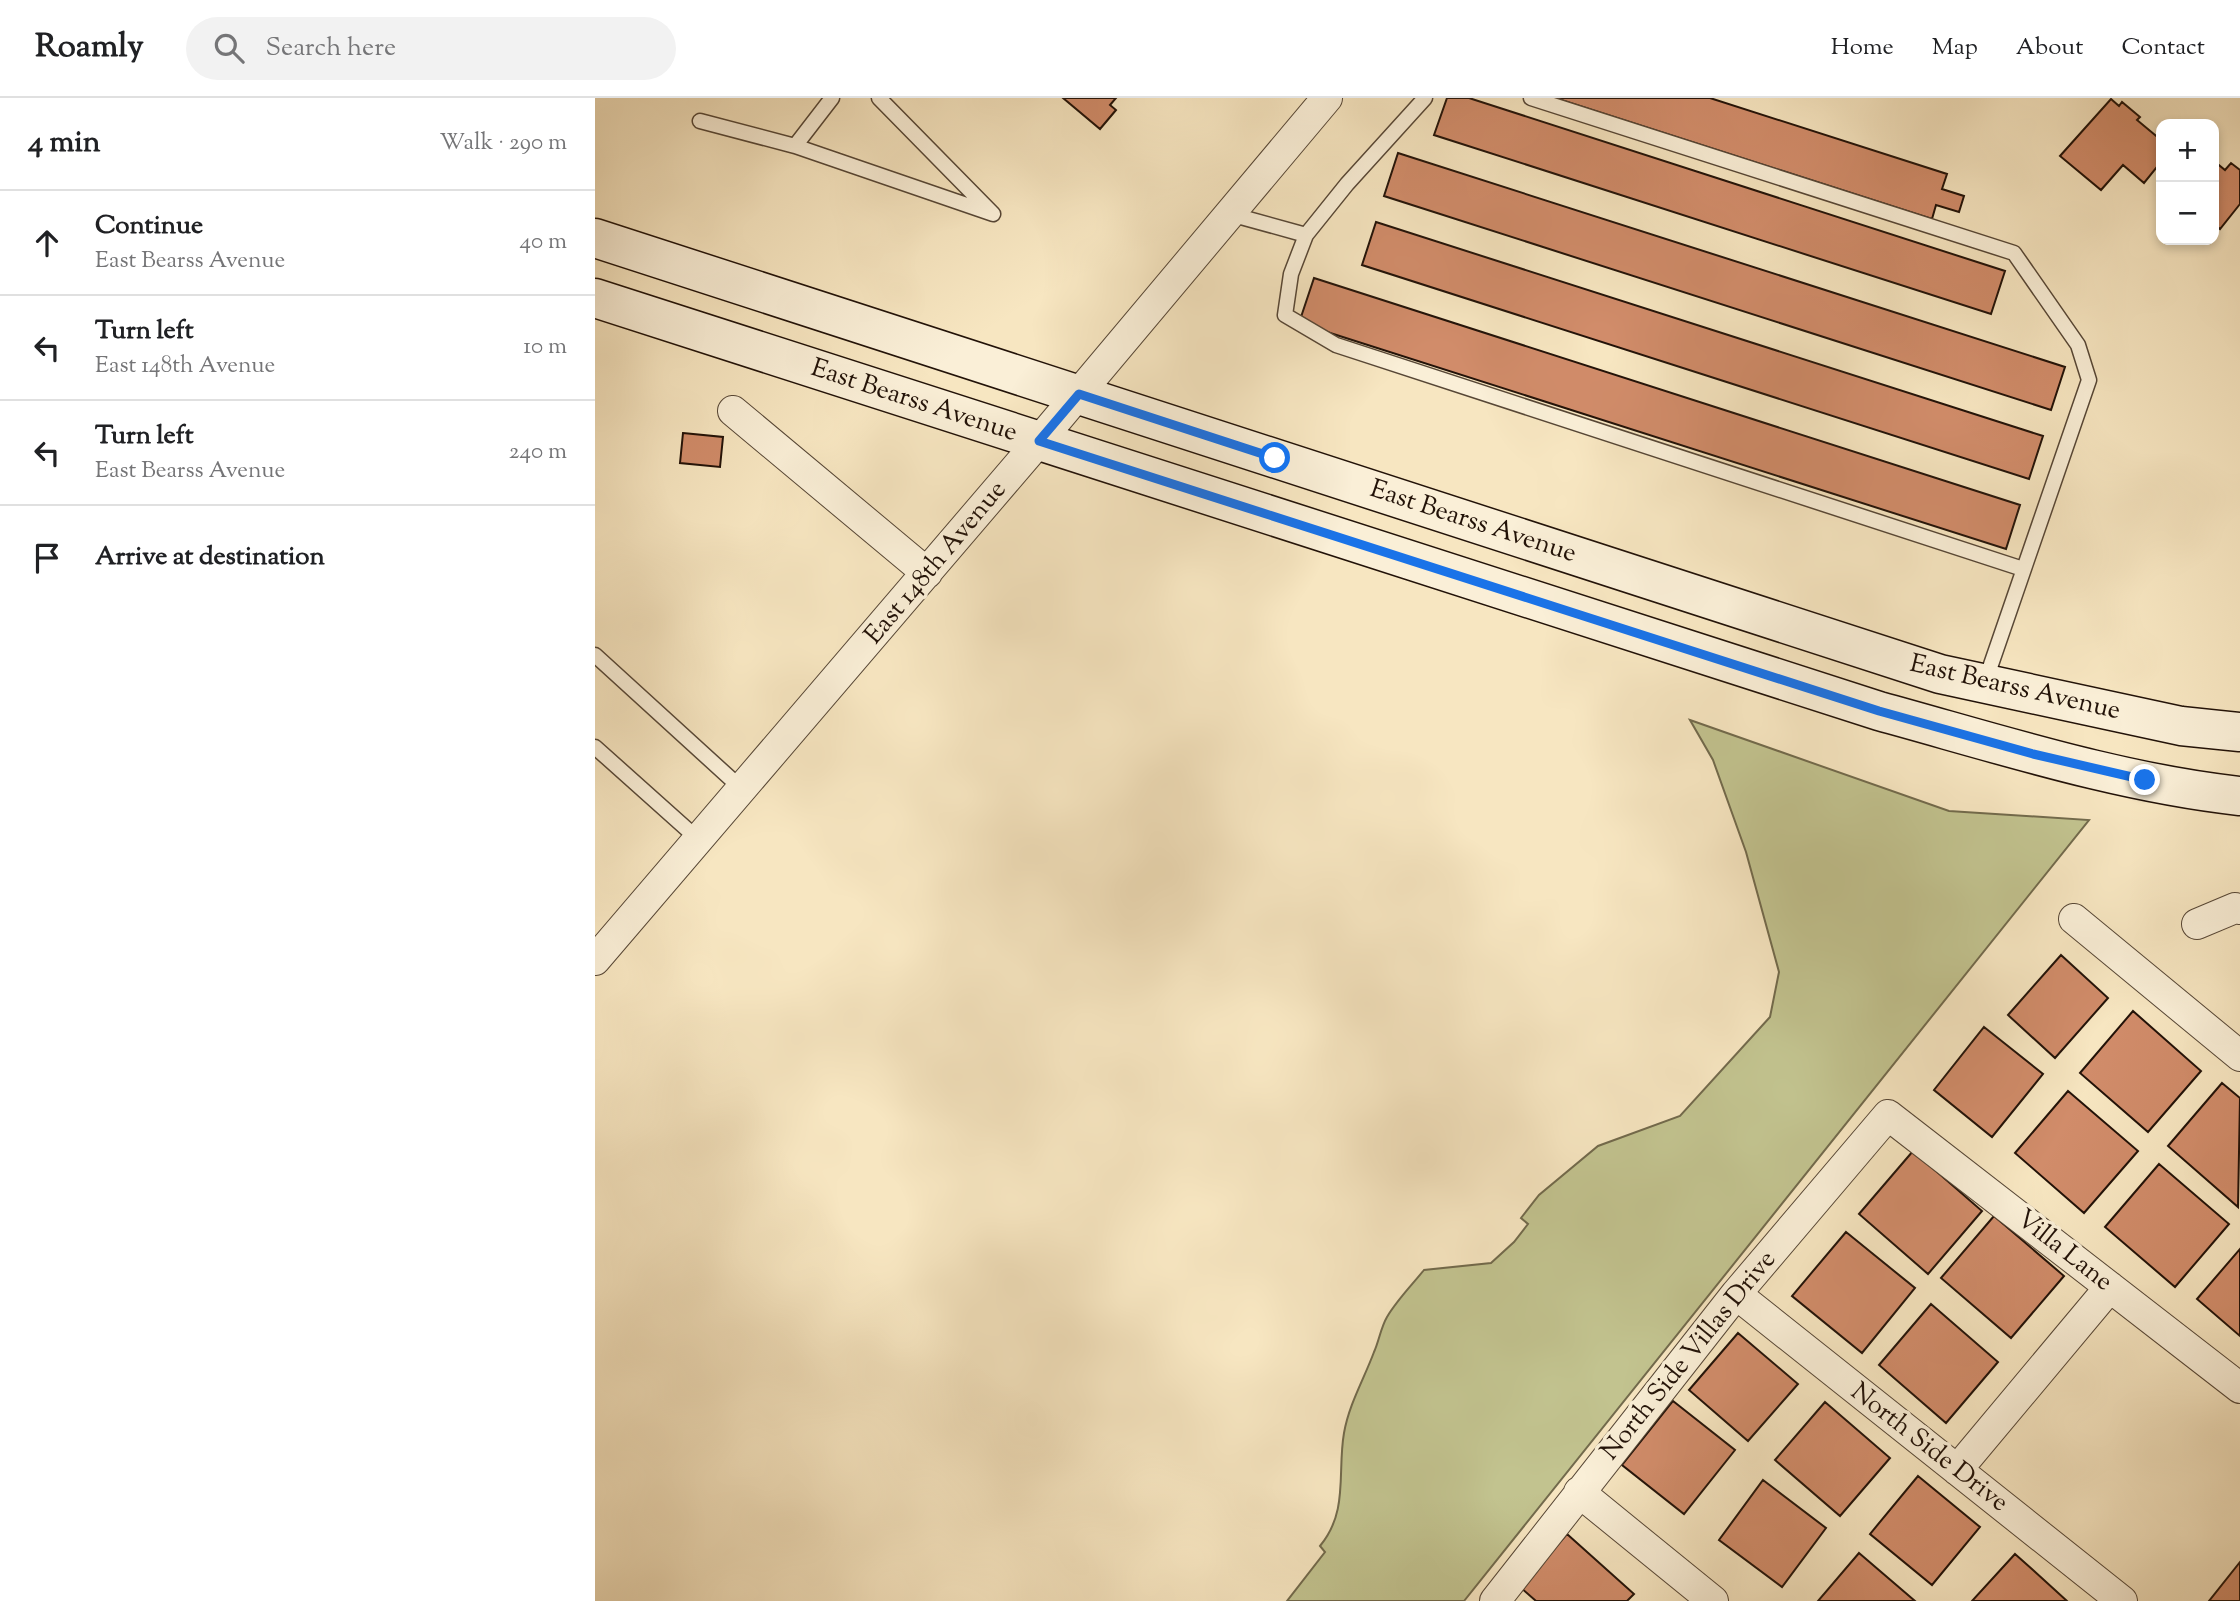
<!DOCTYPE html>
<html lang="en">
<head>
<meta charset="utf-8">
<style>
	:root { --surface:#fff; --page:#f2f2f2; --text:#202124; --muted:#757577; --line:#e0e0e0 }
	body { margin:0; font-family:"Sorts Mill Goudy",serif; background:var(--page); color:var(--text) }
	.controls { position:absolute; right:21px; top:21px; display:grid; overflow:hidden; border-radius:14px; box-shadow:0 4px 10px #0003 }
	.controls button { width:63px; height:63px; display:grid; place-items:center; padding:0; border:0; border-bottom:2px solid var(--line); background:var(--surface); color:var(--text); font:35px sans-serif }
	.stop { position:absolute; width:21px; height:21px; margin:-16px; border:5px solid #1a73e8; border-radius:50%; background:#fff }
	.stop.end { background:#1a73e8; border-color:#fff; box-shadow:0 2px 7px #0008 }
	.list { margin:0; padding:0; list-style:none }
	h2 { display:flex; justify-content:space-between; align-items:center; height:91px; margin:0; padding:0 28px; font-size:30px }
	h2 small { font-size:23px; font-weight:400; color:var(--muted) }
	.list li { display:grid; grid-template-columns:46px 1fr auto; gap:21px; align-items:center; box-sizing:border-box; height:105px; padding:0 28px; border-top:2px solid var(--line) }
	.list b { display:block; font-size:26px; white-space:nowrap }
	.list p { margin:0; font-size:23px; white-space:nowrap; color:var(--muted) }
	.list em { font-size:23px; font-style:normal; color:var(--muted) }
	.icon { flex:none; width:38px; height:38px; fill:none; stroke:currentColor; stroke-width:2; stroke-linecap:round; stroke-linejoin:round }
	.map { position:relative; flex:none; width:1645px; height:1503px; overflow:hidden }
	header { display:flex; align-items:center; gap:42px; box-sizing:border-box; height:98px; padding:0 35px; background:var(--surface); border-bottom:2px solid var(--line) }
	header strong { font-size:33px }
	nav { display:flex; gap:38px; margin-inline-start:auto; font-size:24px }
	.search { width:490px; height:63px; background:var(--page); display:flex; align-items:center; gap:18px; box-sizing:border-box; padding:0 24px; border-radius:38px; color:var(--muted); font-size:26px }
	main { display:flex }
	aside { flex:1; background:var(--surface) }
	.map>svg:first-child { display:block }
	.green { fill:#c2c38f; stroke:#726a4c; stroke-width:2 }
	.building { fill:#d18c6a; stroke:#221208; stroke-width:2 }
	.lines { fill:none; stroke-linecap:round; stroke-linejoin:round }
	.lane-casing { stroke:#574736; stroke-width:17 }
	.street-casing { stroke:#574736; stroke-width:32 }
	.secondary-casing { stroke:#221208; stroke-width:41 }
	.lane { stroke:#faefd7; stroke-width:14 }
	.street { stroke:#faefd7; stroke-width:30 }
	.secondary { stroke:#faefd7; stroke-width:38 }
	.route { stroke:#1a73e8; stroke-width:9 }
	.labels { text-anchor:middle; dominant-baseline:central; stroke-width:7; stroke-linejoin:round; paint-order:stroke }
	.street-label { font-size:26px; fill:#221208; stroke:#faefd7 }
</style>
</head>
<body>
<header>
<strong>Roamly</strong>
<div class="search"><svg class="icon" aria-label="search" viewBox="0 0 24 24"><circle cx="10" cy="10" r="6"/><path d="M15 15l6 6"/></svg>Search here</div>
<nav><a>Home</a><a>Map</a><a>About</a><a>Contact</a></nav>
</header>
<main>
<aside>
<h2>4 min<small>Walk · 290 m</small></h2>
<ul class="list">
<li><svg class="icon" aria-label="ahead" viewBox="0 0 24 24"><path d="M12 20V5M6 11l6-6 6 6"/></svg><div><b>Continue</b><p>East Bearss Avenue</p></div><em>40 m</em></li>
<li><svg class="icon" aria-label="left" viewBox="0 0 24 24"><path d="M17 20v-9H6M10 6l-5 5 5 5"/></svg><div><b>Turn left</b><p>East 148th Avenue</p></div><em>10 m</em></li>
<li><svg class="icon" aria-label="left" viewBox="0 0 24 24"><path d="M17 20v-9H6M10 6l-5 5 5 5"/></svg><div><b>Turn left</b><p>East Bearss Avenue</p></div><em>240 m</em></li>
<li><svg class="icon" aria-label="arrive" viewBox="0 0 24 24"><path d="M6 21V4h12l-3 4 3 4H6"/></svg><div><b>Arrive at destination</b></div></li>
</ul>
</aside>
<div class="map">
<svg width="1645" height="1503" viewBox="0 0 1645 1503">
	<rect width="100%" height="100%" fill="#f7e6c1"/>
	<filter id="stains"><feTurbulence type="fractalNoise" baseFrequency=".00286" numOctaves="4"/><feColorMatrix values="0 0 0 0 .2 0 0 0 0 .09 0 0 0 0 .02 0 0 0 .5 -.17"/></filter>
	<radialGradient id="worn" r=".72"><stop offset=".6" stop-color="#630" stop-opacity="0"/><stop offset="1" stop-color="#630" stop-opacity=".3"/></radialGradient>
	<path class="green" d="M 1095,622 L 1354,713 L 1494,722 L 869,1503 L 692,1503 L 730,1454 L 725,1448 C 754,1413 742,1374 749,1335 C 754,1306 769,1281 779,1254 C 784,1243 786,1229 792,1219 C 802,1202 817,1187 829,1172 L 896,1165 L 919,1144 L 933,1126 L 926,1120 L 944,1097 L 1003,1048 L 1085,1018 L 1175,919 L 1184,874 L 1151,754 L 1118,662 Z"/>
	<path class="building" d="M 468,0 L 521,0 L 515,7 L 521,12 L 505,31 Z
		M 852,0 L 874,0 L 1410,173 L 1396,216 L 839,37 Z
		M 960,0 L 1115,0 L 1352,76 L 1347,91 L 1369,98 L 1364,114 L 1341,107 L 1337,121 Z
		M 1516,1 L 1524,8 L 1527,4 L 1545,19 L 1542,22 L 1566,42 L 1566,64 L 1549,85 L 1528,67 L 1506,92 L 1465,58 Z
		M 803,55 L 1470,269 L 1456,312 L 789,98 Z
		M 1619,63 L 1630,72 L 1636,65 L 1645,72 L 1645,106 L 1625,131 L 1619,126 Z
		M 781,124 L 1448,338 L 1434,381 L 767,167 Z
		M 719,180 L 1425,407 L 1411,451 L 704,225 Z
		M 88,335 L 128,339 L 125,369 L 85,365 Z
		M 1466,857 L 1513,900 L 1460,960 L 1413,917 Z
		M 1538,913 L 1606,973 L 1553,1034 L 1485,975 Z
		M 1389,929 L 1448,976 L 1397,1039 L 1339,992 Z
		M 1627,985 L 1645,1000 L 1643,1109 L 1573,1048 Z
		M 1473,993 L 1543,1053 L 1489,1115 L 1420,1055 Z
		M 1318,1053 L 1387,1113 L 1333,1176 L 1264,1116 Z
		M 1564,1066 L 1634,1126 L 1580,1189 L 1510,1129 Z
		M 1399,1118 L 1469,1178 L 1416,1240 L 1346,1180 Z
		M 1251,1134 L 1320,1190 L 1267,1255 L 1197,1198 Z
		M 1645,1151 L 1645,1238 L 1602,1201 Z
		M 1336,1206 L 1403,1264 L 1351,1325 L 1284,1267 Z
		M 1143,1235 L 1203,1286 L 1153,1343 L 1094,1292 Z
		M 1078,1303 L 1140,1352 L 1089,1416 L 1027,1367 Z
		M 1230,1304 L 1295,1360 L 1245,1418 L 1180,1362 Z
		M 1323,1378 L 1385,1429 L 1337,1487 L 1275,1436 Z
		M 1168,1382 L 1231,1430 L 1187,1489 L 1124,1442 Z
		M 972,1436 L 1039,1496 L 1032,1503 L 941,1503 L 925,1489 Z
		M 1264,1455 L 1320,1503 L 1223,1503 Z
		M 1420,1456 L 1438,1472 L 1472,1503 L 1377,1503 Z
		M 1645,1464 L 1645,1503 L 1614,1503 Z"/>
	<g class="lines">
		<defs>
			<path id="lane" d="M 830,0 L 752,86 L 711,137 L 696,176 L 690,217 L 741,247 L 1428,471
				M 936,0 L 1419,155 L 1483,247 L 1494,282 L 1390,584
				M 105,23 L 200,48 L 398,116 L 284,0
				M 200,48 L 237,0
				M 635,116 L 711,137
				M 0,557 L 147,691
				M 0,649 L 104,742"/>
			<path id="street" d="M 138,313 L 332,475
				M 1479,821 L 1645,958
				M 1602,826 L 1640,810 L 1645,811
				M 0,862 L 444,343 L 732,0
				M 1141,1196 L 1527,1503
				M 1362,1372 L 1515,1189
				M 984,1394 L 1118,1503
				M 900,1503 L 1141,1196 L 1293,1017 L 1645,1290"/>
			<path id="secondary" d="M 0,140 L 1345,576 L 1586,628 L 1645,634
				M 0,200 L 1284,613 C 1401,645 1524,685 1645,698"/>
		</defs>
		<use href="#lane" class="lane-casing"/>
		<use href="#street" class="street-casing"/>
		<use href="#secondary" class="secondary-casing"/>
		<use href="#lane" class="lane"/>
		<use href="#street" class="street"/>
		<use href="#secondary" class="secondary"/>
	</g>
	<g class="lines">
		<path class="route" d="M 680,360 L 484,296 L 444,343 L 1284,613 L 1438,656 L 1550,682"/>
	</g>
	<g class="labels">
		<g class="street-label">
			<text transform="translate(319 303) rotate(18)">East Bearss Avenue</text>
			<text transform="translate(878 424) rotate(18)">East Bearss Avenue</text>
			<text transform="translate(341 465) rotate(-50)">East 148th Avenue</text>
			<text transform="translate(1420 590) rotate(13)">East Bearss Avenue</text>
			<text transform="translate(1469 1153) rotate(38)">Villa Lane</text>
			<text transform="translate(1094 1258) rotate(-51)">North Side Villas Drive</text>
			<text transform="translate(1334 1350) rotate(38)">North Side Drive</text>
		</g>
	</g>
	<rect width="100%" height="100%" filter="url(#stains)"/>
	<rect width="100%" height="100%" fill="url(#worn)"/>
</svg>
<div class="controls">
<button>+</button>
<button>−</button>
</div>
<div class="stop" style="left:680px;top:360px"></div>
<div class="stop end" style="left:1550px;top:682px"></div>
</div>
</main>
</body>
</html>
